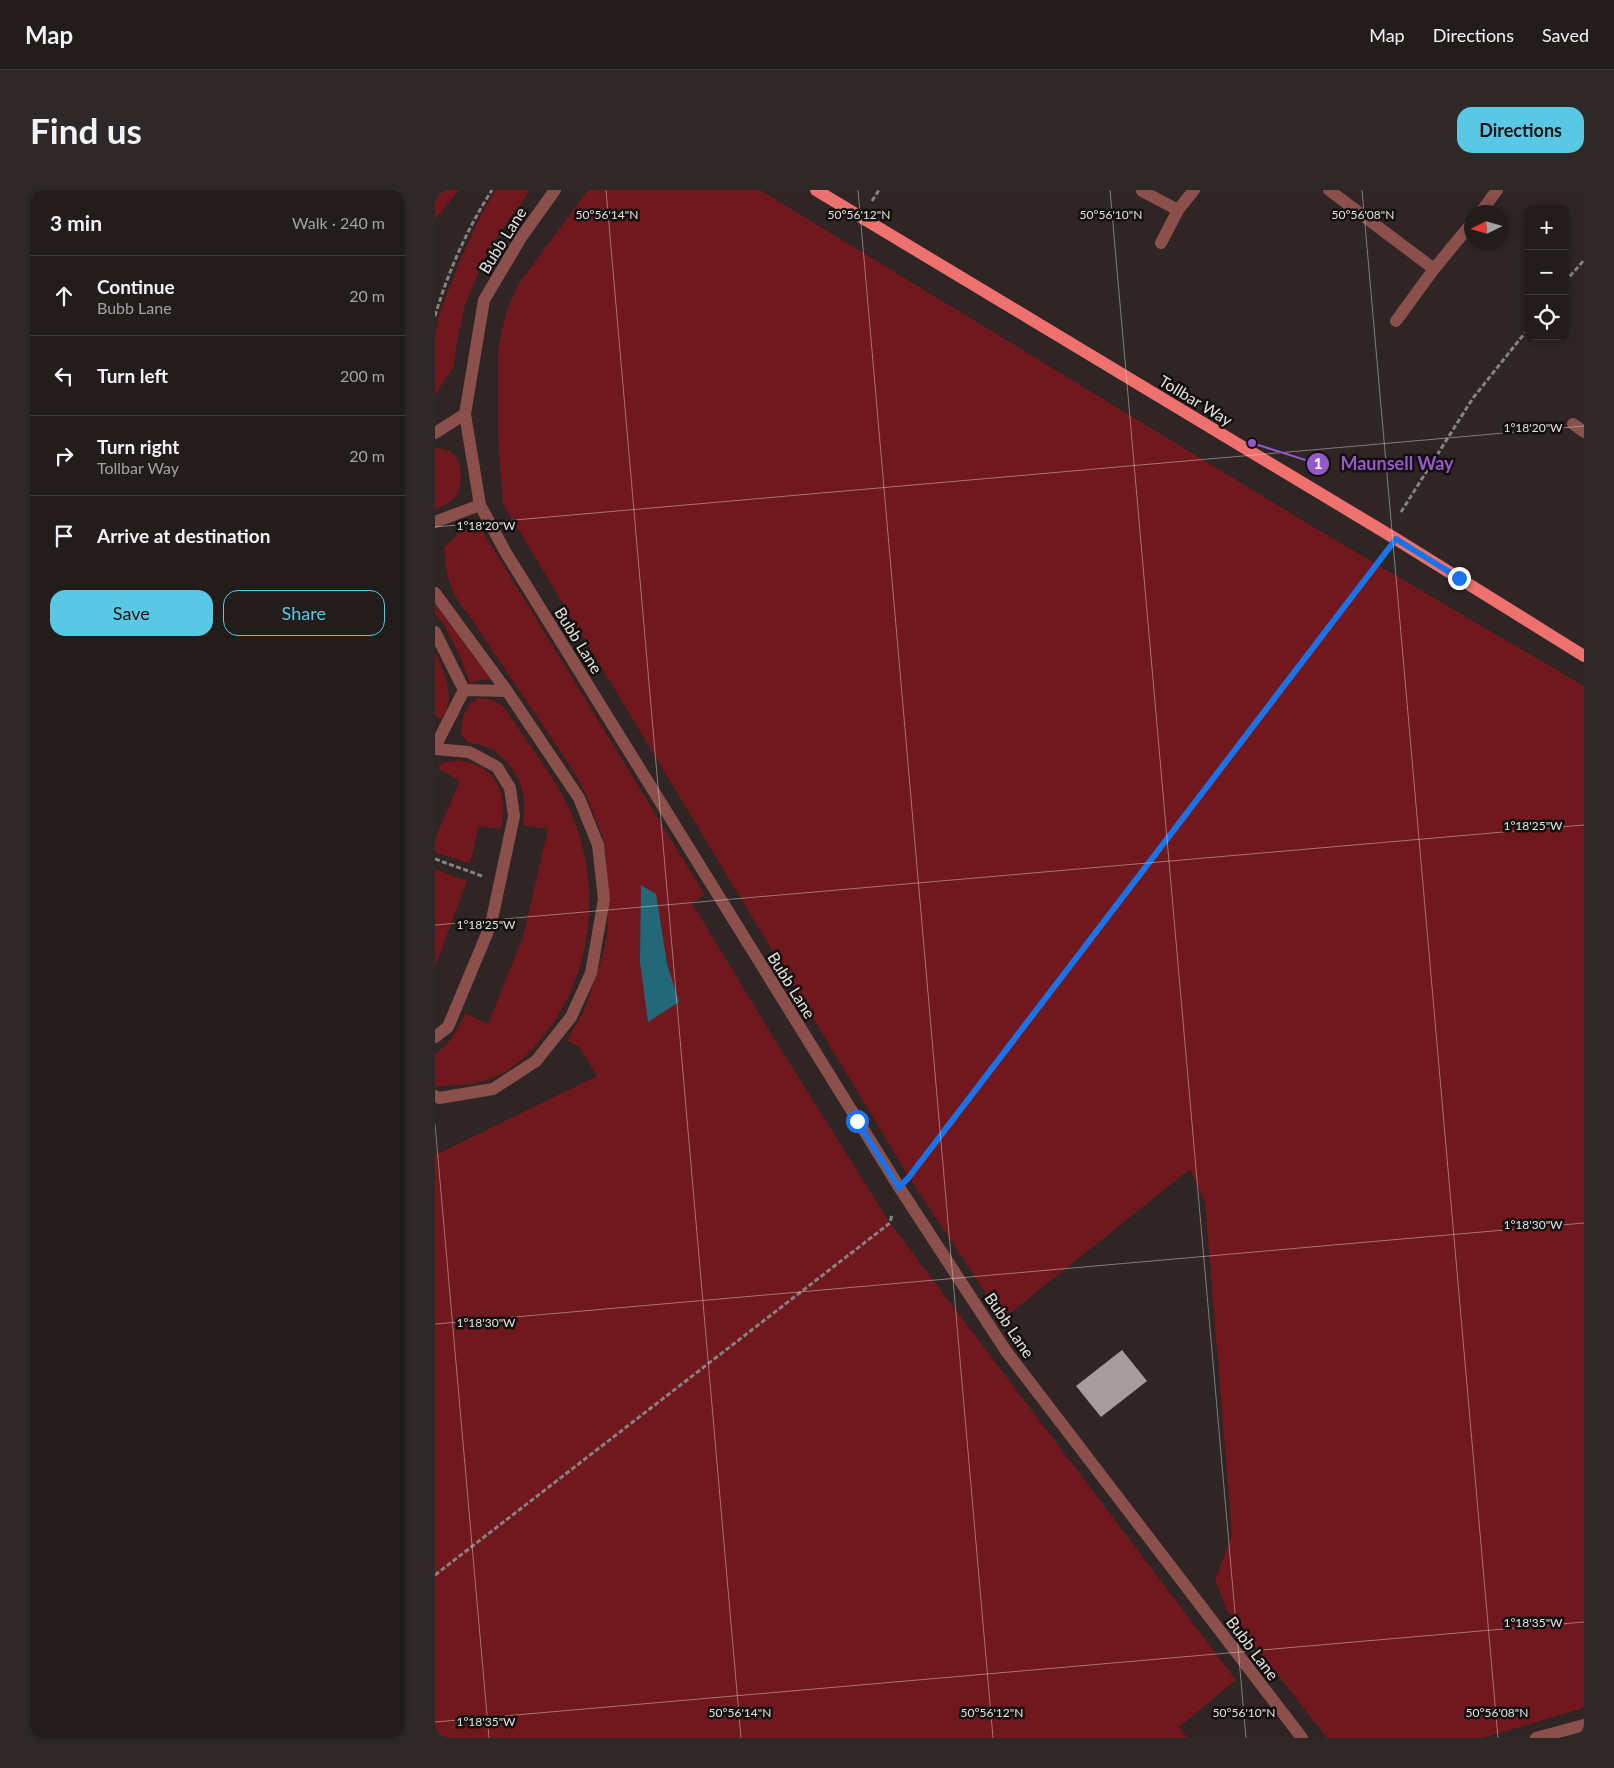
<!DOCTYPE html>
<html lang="en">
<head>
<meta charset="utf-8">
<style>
	:root { --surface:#221c1b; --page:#2e2928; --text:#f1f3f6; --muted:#a2a1a3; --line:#3f3a3a; --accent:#59c8e4 }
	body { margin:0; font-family:Lato,sans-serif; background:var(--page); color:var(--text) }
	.controls { position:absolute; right:15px; top:15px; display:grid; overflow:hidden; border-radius:10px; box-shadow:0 2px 8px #0003 }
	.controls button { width:45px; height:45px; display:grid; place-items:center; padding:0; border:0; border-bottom:1px solid var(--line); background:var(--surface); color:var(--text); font:25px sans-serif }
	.compass { position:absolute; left:1029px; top:15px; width:45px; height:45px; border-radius:50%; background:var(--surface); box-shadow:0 2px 8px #0003; rotate:265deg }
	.stop { position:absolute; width:15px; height:15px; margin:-11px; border:4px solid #1a73e8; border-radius:50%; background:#fff }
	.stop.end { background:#1a73e8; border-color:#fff; box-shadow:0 1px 5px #0008 }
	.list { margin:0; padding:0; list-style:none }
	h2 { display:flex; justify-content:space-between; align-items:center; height:65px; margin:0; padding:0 20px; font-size:21px }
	h2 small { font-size:16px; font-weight:400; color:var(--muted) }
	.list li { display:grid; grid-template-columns:32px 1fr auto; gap:15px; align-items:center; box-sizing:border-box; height:80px; padding:0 20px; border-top:1px solid var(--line) }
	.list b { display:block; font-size:19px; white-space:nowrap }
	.list p { margin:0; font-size:16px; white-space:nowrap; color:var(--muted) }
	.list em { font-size:16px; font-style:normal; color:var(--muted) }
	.actions { display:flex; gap:10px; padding:15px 20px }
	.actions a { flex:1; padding:11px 0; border:1px solid var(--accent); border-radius:15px; text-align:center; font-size:18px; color:var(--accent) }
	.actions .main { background:var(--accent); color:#111 }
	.icon { flex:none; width:28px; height:28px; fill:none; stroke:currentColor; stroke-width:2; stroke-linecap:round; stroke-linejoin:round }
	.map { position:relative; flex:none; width:1149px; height:1548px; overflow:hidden; border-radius:15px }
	header { display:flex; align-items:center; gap:30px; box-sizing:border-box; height:70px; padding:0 25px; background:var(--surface); border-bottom:1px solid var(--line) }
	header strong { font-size:24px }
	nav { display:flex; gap:28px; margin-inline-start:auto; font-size:18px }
	.intro { display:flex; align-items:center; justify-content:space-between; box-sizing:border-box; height:120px; padding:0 30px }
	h1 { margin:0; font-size:35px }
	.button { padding:12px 22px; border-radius:15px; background:var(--accent); color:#111; font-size:18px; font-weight:700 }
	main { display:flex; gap:30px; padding:0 30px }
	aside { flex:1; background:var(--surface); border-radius:15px; box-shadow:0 2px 8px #0003 }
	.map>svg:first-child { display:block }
	.green { fill:#70181d }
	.water { fill:#226879 }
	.building { fill:#a89d9c }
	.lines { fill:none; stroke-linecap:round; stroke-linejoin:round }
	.path { stroke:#898181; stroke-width:3; stroke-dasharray:5 2.5; stroke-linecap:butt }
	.minor { stroke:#8b4f4c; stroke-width:12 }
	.major { stroke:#ee716e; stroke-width:12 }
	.route { stroke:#1a73e8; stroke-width:6 }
	.ticks { fill:none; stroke:#e8e2e2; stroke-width:1; stroke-opacity:0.45 }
	.labels { text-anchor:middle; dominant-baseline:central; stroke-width:5; stroke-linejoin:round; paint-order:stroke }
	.street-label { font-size:16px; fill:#e8e2e2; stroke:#130f0f }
	.ticks-label { font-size:12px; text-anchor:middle; fill:#e8e2e2; stroke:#130f0f; stroke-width:5; stroke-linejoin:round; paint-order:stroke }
	.leader { fill:none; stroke:#965ac8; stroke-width:2 }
	.callout-dot { fill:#965ac8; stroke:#130f0f; stroke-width:2 }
	.mark-label { font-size:15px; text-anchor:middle; font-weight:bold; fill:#fff }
	.callout-label { font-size:18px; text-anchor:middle; font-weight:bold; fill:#965ac8; stroke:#130f0f; stroke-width:5; stroke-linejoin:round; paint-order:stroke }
</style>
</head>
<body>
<header>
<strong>Map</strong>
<nav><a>Map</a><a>Directions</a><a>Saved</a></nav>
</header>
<div class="intro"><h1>Find us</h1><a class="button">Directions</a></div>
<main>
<aside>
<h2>3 min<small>Walk · 240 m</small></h2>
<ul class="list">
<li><svg class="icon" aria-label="ahead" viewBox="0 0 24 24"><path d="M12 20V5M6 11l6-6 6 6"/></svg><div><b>Continue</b><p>Bubb Lane</p></div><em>20 m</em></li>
<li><svg class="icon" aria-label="left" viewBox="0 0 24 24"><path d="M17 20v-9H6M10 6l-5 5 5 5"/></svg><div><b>Turn left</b></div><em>200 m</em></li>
<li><svg class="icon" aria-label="right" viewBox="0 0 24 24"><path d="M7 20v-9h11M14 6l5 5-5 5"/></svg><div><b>Turn right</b><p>Tollbar Way</p></div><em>20 m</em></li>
<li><svg class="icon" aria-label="arrive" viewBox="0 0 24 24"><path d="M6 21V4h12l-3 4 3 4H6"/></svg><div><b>Arrive at destination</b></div></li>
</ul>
<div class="actions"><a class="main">Save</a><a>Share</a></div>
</aside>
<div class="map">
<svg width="1149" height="1548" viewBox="0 0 1149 1548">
	<rect width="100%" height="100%" fill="#2e2524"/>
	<path class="green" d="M 0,0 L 24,0 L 0,29 Z
		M 61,0 L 95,0 L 52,63 L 30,115 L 21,157 L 19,176 L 0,205 L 0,146 L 4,125 L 25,70 L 47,23 Z
		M 153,0 L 325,0 L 880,338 L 1149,496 L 1149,1518 L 1048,1548 L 892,1548 L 792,1420 L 780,1390 L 797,1345 L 770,1013 L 755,979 L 568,1129 L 474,987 L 68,314 L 63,249 L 63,159 L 71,123 L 83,95 Z
		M 0,258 C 7,259 13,259 18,264 C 28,272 27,294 22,304 C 17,312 8,316 0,320 Z
		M 45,337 L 270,705 L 257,713 L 337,845 L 455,1033 L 801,1490 L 744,1537 L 753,1548 L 0,1548 L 0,965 L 162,886 L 145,858 L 132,850 L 150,819 L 167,768 L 173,740 L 171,667 L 167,645 L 150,602 L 141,585 L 33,424 C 14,400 12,389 9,359 L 25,341 Z
		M 0,414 L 56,490 L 43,490 L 35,494 L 24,464 L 9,435 L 0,424 Z
		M 0,462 C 10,483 22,508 6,529 L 0,525 Z
		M 43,508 C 55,509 63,510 71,520 C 95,557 124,591 140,632 C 167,705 156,790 106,849 C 96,861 86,872 73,880 C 51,894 25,896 0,896 L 0,864 C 16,852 23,841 30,823 L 53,834 L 88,747 L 113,639 L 88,635 C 89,625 90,614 88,604 C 83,578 60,553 33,553 L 26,544 C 27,529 29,516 43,508 Z
		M 23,570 C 31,572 39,573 46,577 C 68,590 72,616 66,639 L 44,636 L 35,674 L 0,662 L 0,649 L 25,591 L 3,578 L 7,573 Z
		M 0,679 L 32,691 L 0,777 Z"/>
	<path class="water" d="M 206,695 L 221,704 L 232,774 L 244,812 L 213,832 L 205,772 Z"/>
	<path class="building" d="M 687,1160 L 712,1191 L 666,1227 L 641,1196 Z"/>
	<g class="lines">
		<path class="path" d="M 437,11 L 444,0
			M 1130,92 L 1149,70
			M 0,126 C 13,82 32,39 57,0
			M 966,322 L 1038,208 L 1093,139
			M 0,669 L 47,686
			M 478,982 L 949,365
			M 0,1385 L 455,1033 L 457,1024"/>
		<path class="minor" d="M 120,0 L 87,46 L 49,110 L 30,224 L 45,315 L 71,363 L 464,997 L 571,1161 L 867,1548
			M 894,0 L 999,79
			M 707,1 L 743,20
			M 1046,22 L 1062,0
			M 726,53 L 743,20 L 759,0
			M 961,131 L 999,79 L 1036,34
			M 1138,234 L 1149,242
			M 0,243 L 30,224
			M 0,332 L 45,315
			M 0,403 L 72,501
			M 0,442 L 29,500 L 0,557
			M 0,559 L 34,562 L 62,577 L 75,598 L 79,626 L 56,734 L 13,837 L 0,847
			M 0,906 L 4,908 L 58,899 L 101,871 L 136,827 L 156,783 L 169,709 L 163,655 L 144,608 L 72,501 L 29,500
			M 1101,1548 L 1149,1535"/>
		<path class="major" d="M 381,0 L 961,349 L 1149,466"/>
	</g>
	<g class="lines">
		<path class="route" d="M 422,931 L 464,998 L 474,987 L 961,349 L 1024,388"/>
	</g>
	<path class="ticks" d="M 171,0 L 306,1548M 423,0 L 558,1548M 675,0 L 811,1548M 927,0 L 1063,1548M 0,337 L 1149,236M 0,735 L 1149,635M 0,934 L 54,1548M 0,1134 L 1149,1033M 0,1532 L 1149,1432"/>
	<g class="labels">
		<g class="street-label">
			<text transform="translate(67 50) rotate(-58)">Bubb Lane</text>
			<text transform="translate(761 210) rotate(31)">Tollbar Way</text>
			<text transform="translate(144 450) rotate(58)">Bubb Lane</text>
			<text transform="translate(357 795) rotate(58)">Bubb Lane</text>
			<text transform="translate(575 1135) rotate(56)">Bubb Lane</text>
			<text transform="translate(818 1458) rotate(53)">Bubb Lane</text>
		</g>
	</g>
	<g class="ticks-label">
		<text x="172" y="29">50°56'14"N</text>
		<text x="424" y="29">50°56'12"N</text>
		<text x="676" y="29">50°56'10"N</text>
		<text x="928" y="29">50°56'08"N</text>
		<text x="1098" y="242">1°18'20"W</text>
		<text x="51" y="340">1°18'20"W</text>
		<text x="1098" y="640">1°18'25"W</text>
		<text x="51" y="739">1°18'25"W</text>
		<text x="1098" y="1039">1°18'30"W</text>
		<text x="51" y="1137">1°18'30"W</text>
		<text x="1098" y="1437">1°18'35"W</text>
		<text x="305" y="1527">50°56'14"N</text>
		<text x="557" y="1527">50°56'12"N</text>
		<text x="809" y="1527">50°56'10"N</text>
		<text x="1062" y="1527">50°56'08"N</text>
		<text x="51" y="1536">1°18'35"W</text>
	</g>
	<path class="leader" d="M817 253L883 274"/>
	<g class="callout-dot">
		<circle cx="817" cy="253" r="5"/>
		<circle cx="883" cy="274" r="12"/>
	</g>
	<g class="mark-label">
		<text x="883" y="279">1</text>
	</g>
	<g class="callout-label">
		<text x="962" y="280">Maunsell Way</text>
	</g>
</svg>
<div class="controls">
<button>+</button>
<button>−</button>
<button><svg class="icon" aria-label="locate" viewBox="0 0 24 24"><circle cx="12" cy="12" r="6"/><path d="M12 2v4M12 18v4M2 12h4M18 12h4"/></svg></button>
</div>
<svg class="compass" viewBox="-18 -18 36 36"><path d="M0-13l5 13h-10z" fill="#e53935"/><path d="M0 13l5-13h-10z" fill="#a2a1a3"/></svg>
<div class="stop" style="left:422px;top:931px"></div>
<div class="stop end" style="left:1024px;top:388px"></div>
</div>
</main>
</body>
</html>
